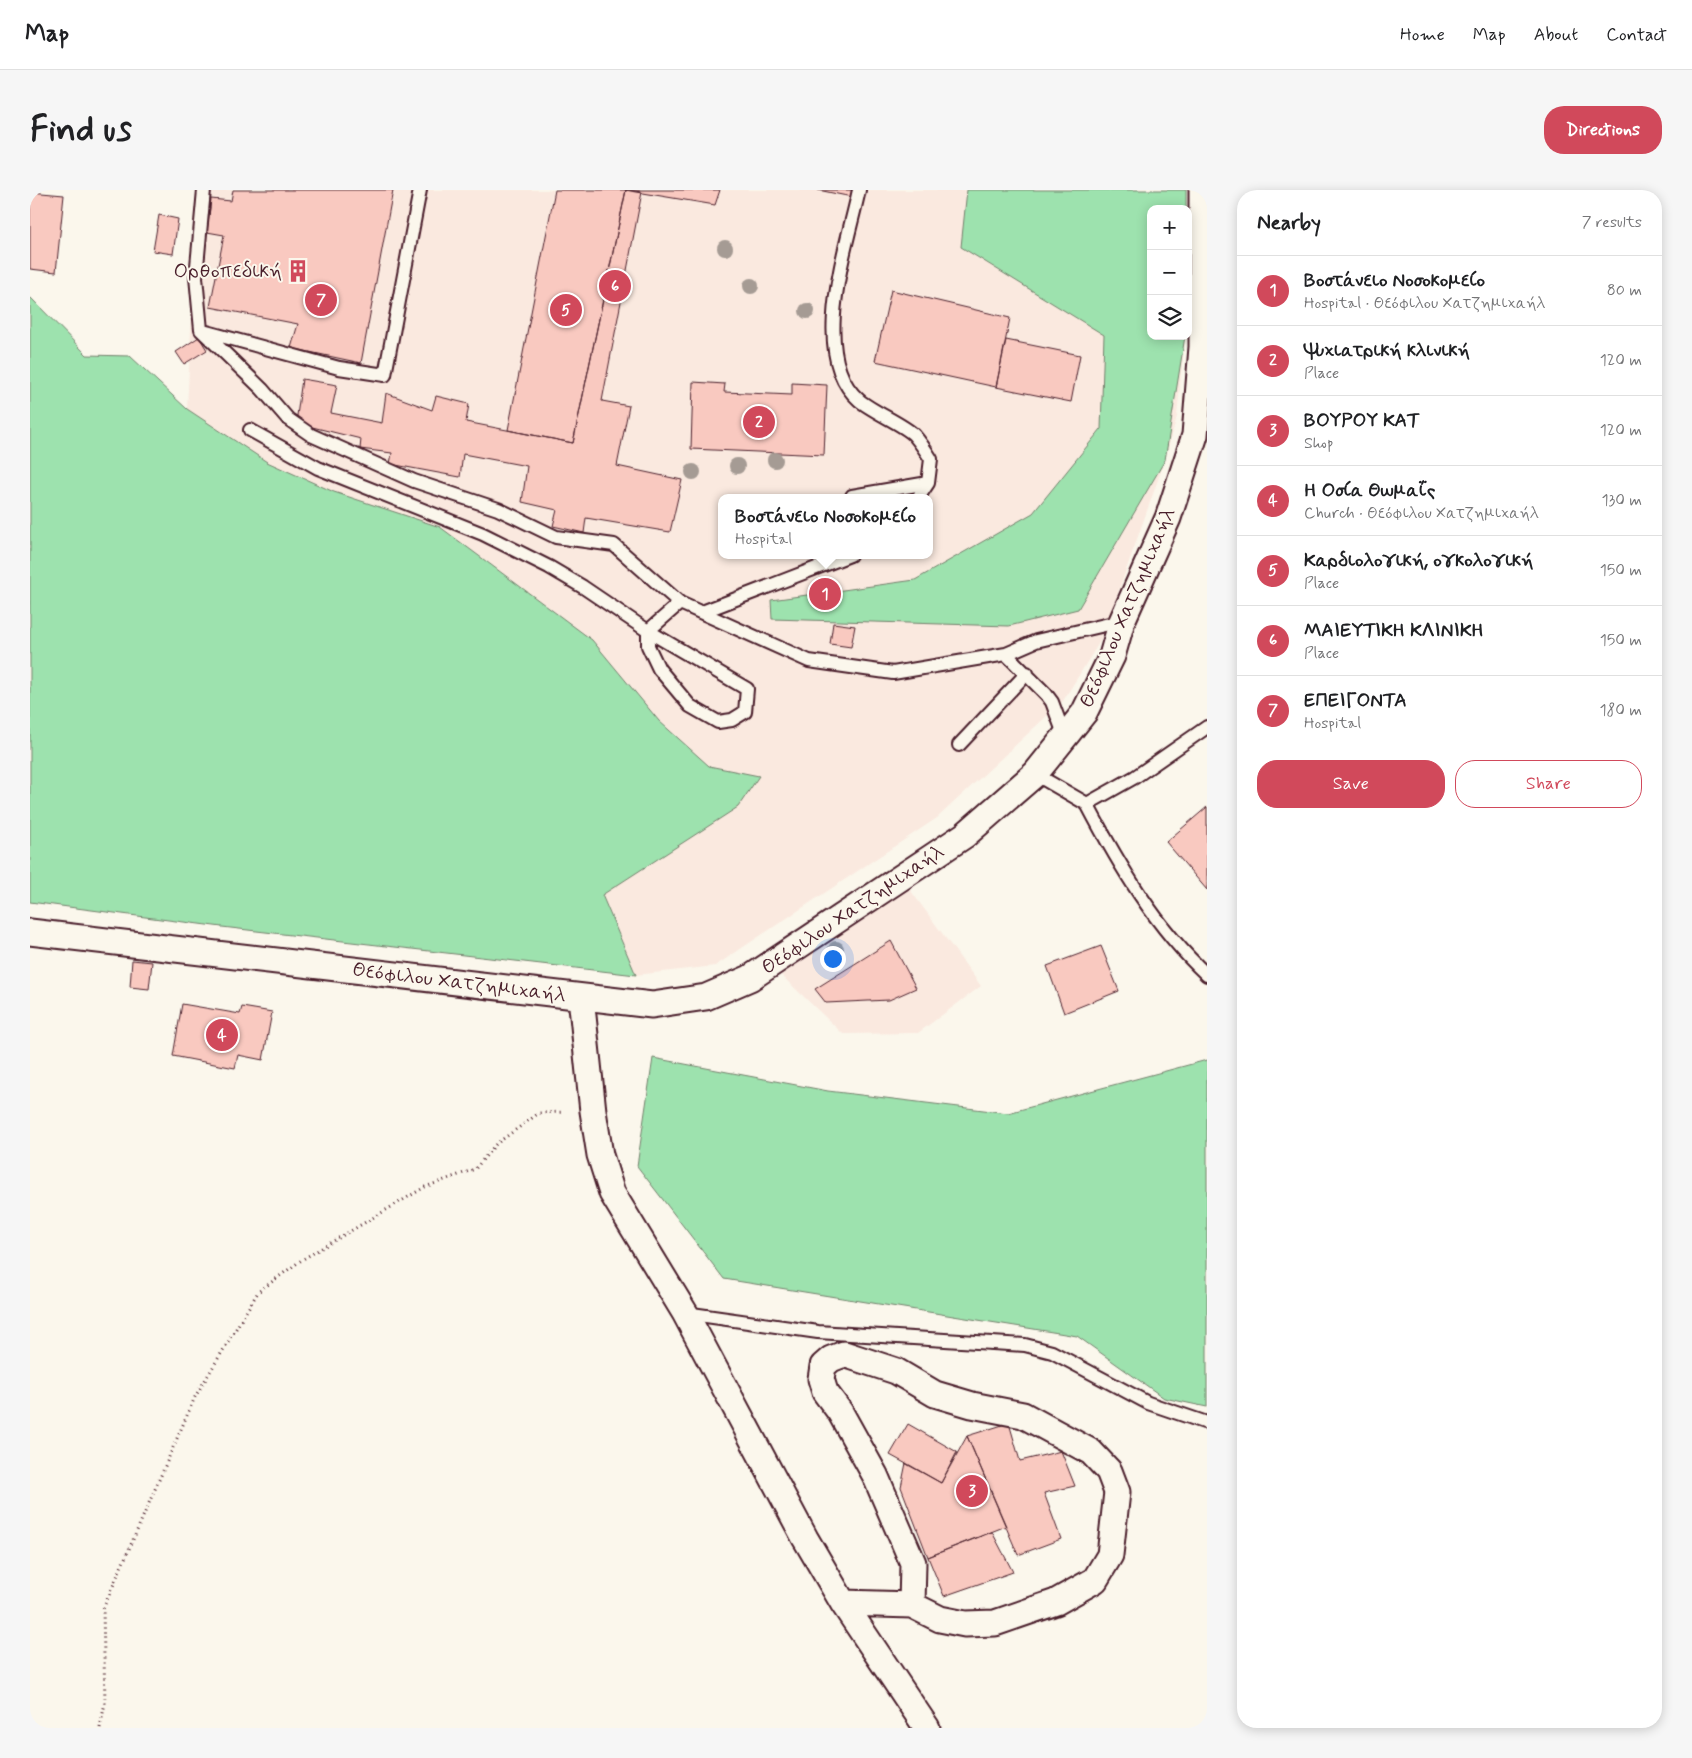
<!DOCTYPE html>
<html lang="en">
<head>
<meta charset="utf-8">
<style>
	:root { --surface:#fff; --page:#f6f6f6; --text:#202124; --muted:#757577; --line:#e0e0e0; --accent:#d1495b }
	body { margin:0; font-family:Mynerve,sans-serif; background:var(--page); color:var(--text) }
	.controls { position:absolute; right:15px; top:15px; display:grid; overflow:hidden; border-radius:10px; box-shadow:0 2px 12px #0003 }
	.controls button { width:45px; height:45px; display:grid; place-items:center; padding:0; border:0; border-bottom:1px solid var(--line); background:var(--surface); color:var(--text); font:25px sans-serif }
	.you { position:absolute; left:802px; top:768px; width:18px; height:18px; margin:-12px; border:4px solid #fff; border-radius:50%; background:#1a73e8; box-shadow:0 0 0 8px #1a73e833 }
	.badge { display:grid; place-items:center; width:32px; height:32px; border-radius:50%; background:var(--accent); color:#fff; font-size:16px; font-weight:700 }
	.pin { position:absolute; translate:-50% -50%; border:2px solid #fff; box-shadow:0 1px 5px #0006 }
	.popup { position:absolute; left:688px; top:304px; width:215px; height:65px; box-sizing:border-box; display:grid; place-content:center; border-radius:10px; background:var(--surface); filter:drop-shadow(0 1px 4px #0005); font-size:16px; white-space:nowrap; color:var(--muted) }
	.popup b { font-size:19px; color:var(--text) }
	.popup::after { content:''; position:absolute; left:50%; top:100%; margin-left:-10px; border:10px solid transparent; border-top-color:var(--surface) }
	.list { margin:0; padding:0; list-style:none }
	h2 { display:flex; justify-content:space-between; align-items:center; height:65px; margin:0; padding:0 20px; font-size:21px }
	h2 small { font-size:16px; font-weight:400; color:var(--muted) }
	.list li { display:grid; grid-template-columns:32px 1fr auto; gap:15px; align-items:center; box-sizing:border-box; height:70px; padding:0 20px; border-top:1px solid var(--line) }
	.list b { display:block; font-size:19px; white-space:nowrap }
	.list p { margin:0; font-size:16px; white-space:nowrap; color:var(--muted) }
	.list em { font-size:16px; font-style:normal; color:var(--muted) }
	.actions { display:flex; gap:10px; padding:15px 20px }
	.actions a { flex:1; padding:11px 0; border:1px solid var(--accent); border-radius:20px; text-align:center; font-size:18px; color:var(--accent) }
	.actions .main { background:var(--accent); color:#fff }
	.icon { flex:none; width:28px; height:28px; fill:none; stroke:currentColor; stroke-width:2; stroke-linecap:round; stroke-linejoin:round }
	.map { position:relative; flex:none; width:1177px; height:1538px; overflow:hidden; border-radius:20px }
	header { display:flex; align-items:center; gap:30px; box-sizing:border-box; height:70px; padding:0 25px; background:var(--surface); border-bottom:1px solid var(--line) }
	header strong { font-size:24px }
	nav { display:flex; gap:28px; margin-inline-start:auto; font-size:18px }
	.intro { display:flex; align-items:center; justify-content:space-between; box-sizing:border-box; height:120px; padding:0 30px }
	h1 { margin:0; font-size:35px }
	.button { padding:12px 22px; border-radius:20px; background:var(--accent); color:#fff; font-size:18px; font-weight:700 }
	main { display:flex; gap:30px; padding:0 30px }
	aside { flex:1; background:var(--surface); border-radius:20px; box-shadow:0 2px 12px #0003 }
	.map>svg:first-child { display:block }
	.built { fill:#fae9df; fill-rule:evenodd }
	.green { fill:#9de2ae; stroke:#74806c }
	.building { fill:#f9c9c0; stroke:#4a1f2b }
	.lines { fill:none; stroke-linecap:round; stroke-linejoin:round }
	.service-casing { stroke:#4a1f2b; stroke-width:16 }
	.minor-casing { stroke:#4a1f2b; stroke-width:29 }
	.path { stroke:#4a1f2b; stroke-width:3; stroke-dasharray:1 4; stroke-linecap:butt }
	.service { stroke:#fbf7ec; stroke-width:12 }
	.minor { stroke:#fbf7ec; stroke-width:25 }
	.tree { fill:#a59b94 }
	.labels { text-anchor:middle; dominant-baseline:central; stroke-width:4; stroke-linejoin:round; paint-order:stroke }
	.poi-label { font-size:20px; fill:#4a1f2b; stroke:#fbf7ec; text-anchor:end }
	.street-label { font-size:20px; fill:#4a1f2b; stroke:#fbf7ec }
</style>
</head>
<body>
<header>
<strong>Map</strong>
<nav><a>Home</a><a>Map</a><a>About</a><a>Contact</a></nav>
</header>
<div class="intro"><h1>Find us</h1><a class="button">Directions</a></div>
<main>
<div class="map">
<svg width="1177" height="1538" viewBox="0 0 1177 1538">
	<rect width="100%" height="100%" fill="#fbf7ec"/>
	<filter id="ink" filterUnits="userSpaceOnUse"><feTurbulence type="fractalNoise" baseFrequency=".02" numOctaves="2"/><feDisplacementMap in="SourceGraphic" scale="10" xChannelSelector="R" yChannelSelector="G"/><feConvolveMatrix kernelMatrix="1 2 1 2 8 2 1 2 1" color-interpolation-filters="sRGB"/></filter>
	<g filter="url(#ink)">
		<path class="built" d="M 168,0 L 1155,0 L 1121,19 L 1121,146 L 1155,146 L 1147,226 L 1135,270 L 1072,448 L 1033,511 L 907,628 L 685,776 L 606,785 L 572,705 L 728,586 L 679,576 L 629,531 L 562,450 L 410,337 L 304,302 L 237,272 L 157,219 ZM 691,308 L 899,308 L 899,365 L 691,365 Z
			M 878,697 L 951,796 L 888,843 L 813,844 L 751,785 Z"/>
		<path class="green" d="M 937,0 L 1156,0 L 1156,19 L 1121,19 L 1121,146 L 1155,146 L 1135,270 L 1048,419 L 979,436 L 742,429 L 741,410 L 885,390 L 1003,323 L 1071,239 L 1074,145 L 931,57 Z
			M 0,107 L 57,165 L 100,166 L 157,219 L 237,272 L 304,302 L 410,337 L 562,450 L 629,531 L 679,576 L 729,586 L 708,617 L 572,705 L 606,785 L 192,737 L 0,712 Z
			M 623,868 L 798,901 L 978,923 L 1177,870 L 1177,1217 L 1134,1208 L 1047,1146 L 694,1089 L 607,976 Z"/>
		<path class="building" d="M 203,0 L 363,0 L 331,173 L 261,158 L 268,134 L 180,117 L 194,45 L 177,42 L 181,9 L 201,11 Z
			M 525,0 L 596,0 L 543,253 L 478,240 Z
			M 595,0 L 690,0 L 685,15 Z
			M 596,0 L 612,2 L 572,211 L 599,216 L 587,276 L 652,290 L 640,342 L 556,328 L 554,343 L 523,336 L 527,320 L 492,312 L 497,276 L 433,264 L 430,287 L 360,274 L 362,263 L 330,259 L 331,249 L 266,233 L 272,189 L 307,195 L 301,223 L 352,233 L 356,203 L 402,220 L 406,206 L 439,214 L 436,232 L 543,253 Z
			M 788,0 L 823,0 L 822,7 Z
			M 0,2 L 34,5 L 26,82 L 0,79 Z
			M 129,25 L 148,29 L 143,64 L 123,61 Z
			M 861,100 L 980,128 L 966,197 L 845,171 Z
			M 169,147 L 177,160 L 154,174 L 146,162 Z
			M 976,150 L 1050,165 L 1041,212 L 966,197 Z
			M 663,192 L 695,194 L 694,202 L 762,205 L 762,193 L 797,195 L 794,265 L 661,259 Z
			M 803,433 L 825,436 L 821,457 L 800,454 Z
			M 1177,617 L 1177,700 L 1136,652 Z
			M 861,751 L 886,798 L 859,810 L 796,813 L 785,799 Z
			M 1071,756 L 1089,801 L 1034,823 L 1017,776 Z
			M 102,770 L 122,772 L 119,799 L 100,797 Z
			M 152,814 L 210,824 L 212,817 L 242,822 L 233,870 L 208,865 L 205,878 L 143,866 Z
			M 979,1233 L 990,1271 L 1031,1261 L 1045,1296 L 1014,1303 L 1031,1349 L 988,1365 L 937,1246 Z
			M 878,1234 L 927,1262 L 911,1293 L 860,1265 Z
			M 937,1246 L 976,1336 L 898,1367 L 871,1297 L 876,1273 L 911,1293 Z
			M 962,1342 L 983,1382 L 914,1406 L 898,1367 Z"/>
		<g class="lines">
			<defs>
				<path id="service" d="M 174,0 L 166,87 L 171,140 L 232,199 L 258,229 L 281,245 L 384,291 L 468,319 L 526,347 L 584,355 L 650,413 L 779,471 L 863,483 L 976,464 L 1006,451 L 1092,431
					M 829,0 C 817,57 778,166 829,210 C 843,222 873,234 884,245 C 890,252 896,261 901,269 L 898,293 L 888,308
					M 173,141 L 309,178 L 355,185 L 390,0
					M 220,240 L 288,278 L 453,344 L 519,377 L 553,397 L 618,441 L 717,499 L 715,522 L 702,530 L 688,532 L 660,516 L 629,479 L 618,456 L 618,441 L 650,413
					M 822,306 L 898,293
					M 672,422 L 820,365
					M 976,464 L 1016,504 L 1022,512 L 1035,547
					M 929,555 L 997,483
					M 1005,584 L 1057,614 L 1105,587 L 1177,537
					M 1057,614 C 1089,675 1126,738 1177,785
					M 655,1123 L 788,1142 L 995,1155 L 1022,1162 L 1118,1213 L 1177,1233"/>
				<path id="minor" d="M 0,742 L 622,815 L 676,807 L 720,788 L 935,645 L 1005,584 L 1054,523 L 1082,466 L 1092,431 L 1138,328 L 1165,245 L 1172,157 L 1172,0
					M 551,807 L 563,921 L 570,965 L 582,1003 L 655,1123 L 775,1348 L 813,1413 L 897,1538
					M 813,1413 L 882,1415 L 910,1429 L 935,1434 L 965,1433 L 1026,1412 L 1065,1390 L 1080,1365 L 1087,1302 L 1079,1281 L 1061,1262 L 993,1225 L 942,1215 L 905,1204 L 866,1181 L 814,1164 L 801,1169 L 793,1176 L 791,1189 L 795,1202 L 810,1222 L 845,1285 L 883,1373 L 882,1415"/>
			</defs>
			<use href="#service" class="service-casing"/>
			<use href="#minor" class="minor-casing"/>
			<path class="path" d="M 70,1538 L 75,1513 L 73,1419 L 165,1207 L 228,1102 L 273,1069 L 395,997 L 445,979 L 466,954 L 509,923 L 534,922"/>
			<use href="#service" class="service"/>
			<use href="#minor" class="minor"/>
		</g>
		<g class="tree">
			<circle cx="695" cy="58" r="8"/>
			<circle cx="721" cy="96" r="8"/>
			<circle cx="777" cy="121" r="8"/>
			<circle cx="745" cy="270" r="8"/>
			<circle cx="707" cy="276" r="8"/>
			<circle cx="663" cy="282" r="8"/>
			<circle cx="806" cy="759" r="8"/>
		</g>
	</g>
	<defs>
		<symbol id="building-bare" viewBox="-9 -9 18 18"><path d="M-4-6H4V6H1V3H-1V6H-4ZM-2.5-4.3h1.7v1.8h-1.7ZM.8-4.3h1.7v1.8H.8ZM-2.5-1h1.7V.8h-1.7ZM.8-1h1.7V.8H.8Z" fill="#d1495b" stroke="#fbf7ec" stroke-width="2.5" paint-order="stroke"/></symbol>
	</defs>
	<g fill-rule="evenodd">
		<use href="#building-bare" x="252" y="65" width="32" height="32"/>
	</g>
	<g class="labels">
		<g class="poi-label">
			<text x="252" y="81">Ορθοπεδική</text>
		</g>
		<g class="street-label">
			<text transform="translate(1098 418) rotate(-67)">Θεόφιλου Χατζημιχαήλ</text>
			<text transform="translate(823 720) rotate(-34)">Θεόφιλου Χατζημιχαήλ</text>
			<text transform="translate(429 793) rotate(7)">Θεόφιλου Χατζημιχαήλ</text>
		</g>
	</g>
</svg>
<div class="controls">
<button>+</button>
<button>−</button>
<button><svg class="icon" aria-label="layers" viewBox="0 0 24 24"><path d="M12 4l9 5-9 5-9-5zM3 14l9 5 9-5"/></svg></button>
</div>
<div class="you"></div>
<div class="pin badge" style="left:795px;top:404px">1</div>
<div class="popup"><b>Βοστάνειο Νοσοκομείο</b>Hospital</div>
<div class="pin badge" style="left:729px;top:232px">2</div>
<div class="pin badge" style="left:942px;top:1301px">3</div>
<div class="pin badge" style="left:192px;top:845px">4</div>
<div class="pin badge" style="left:536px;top:120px">5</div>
<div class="pin badge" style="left:585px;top:96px">6</div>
<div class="pin badge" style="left:291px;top:110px">7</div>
</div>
<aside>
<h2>Nearby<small>7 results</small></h2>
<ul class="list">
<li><span class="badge">1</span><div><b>Βοστάνειο Νοσοκομείο</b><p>Hospital · Θεόφιλου Χατζημιχαήλ</p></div><em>80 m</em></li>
<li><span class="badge">2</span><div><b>Ψυχιατρική κλινική</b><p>Place</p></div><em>120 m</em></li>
<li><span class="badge">3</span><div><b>ΒΟΥΡΟΥ ΚΑΤ</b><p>Shop</p></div><em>120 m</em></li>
<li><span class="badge">4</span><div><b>Η Οσία Θωμαΐς</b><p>Church · Θεόφιλου Χατζημιχαήλ</p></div><em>130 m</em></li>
<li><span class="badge">5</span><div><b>Καρδιολογική, ογκολογική</b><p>Place</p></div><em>150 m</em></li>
<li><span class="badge">6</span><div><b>ΜΑΙΕΥΤΙΚΗ ΚΛΙΝΙΚΗ</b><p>Place</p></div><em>150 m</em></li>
<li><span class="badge">7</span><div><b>ΕΠΕΙΓΟΝΤΑ</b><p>Hospital</p></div><em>180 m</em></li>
</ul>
<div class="actions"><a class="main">Save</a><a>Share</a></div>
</aside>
</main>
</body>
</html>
